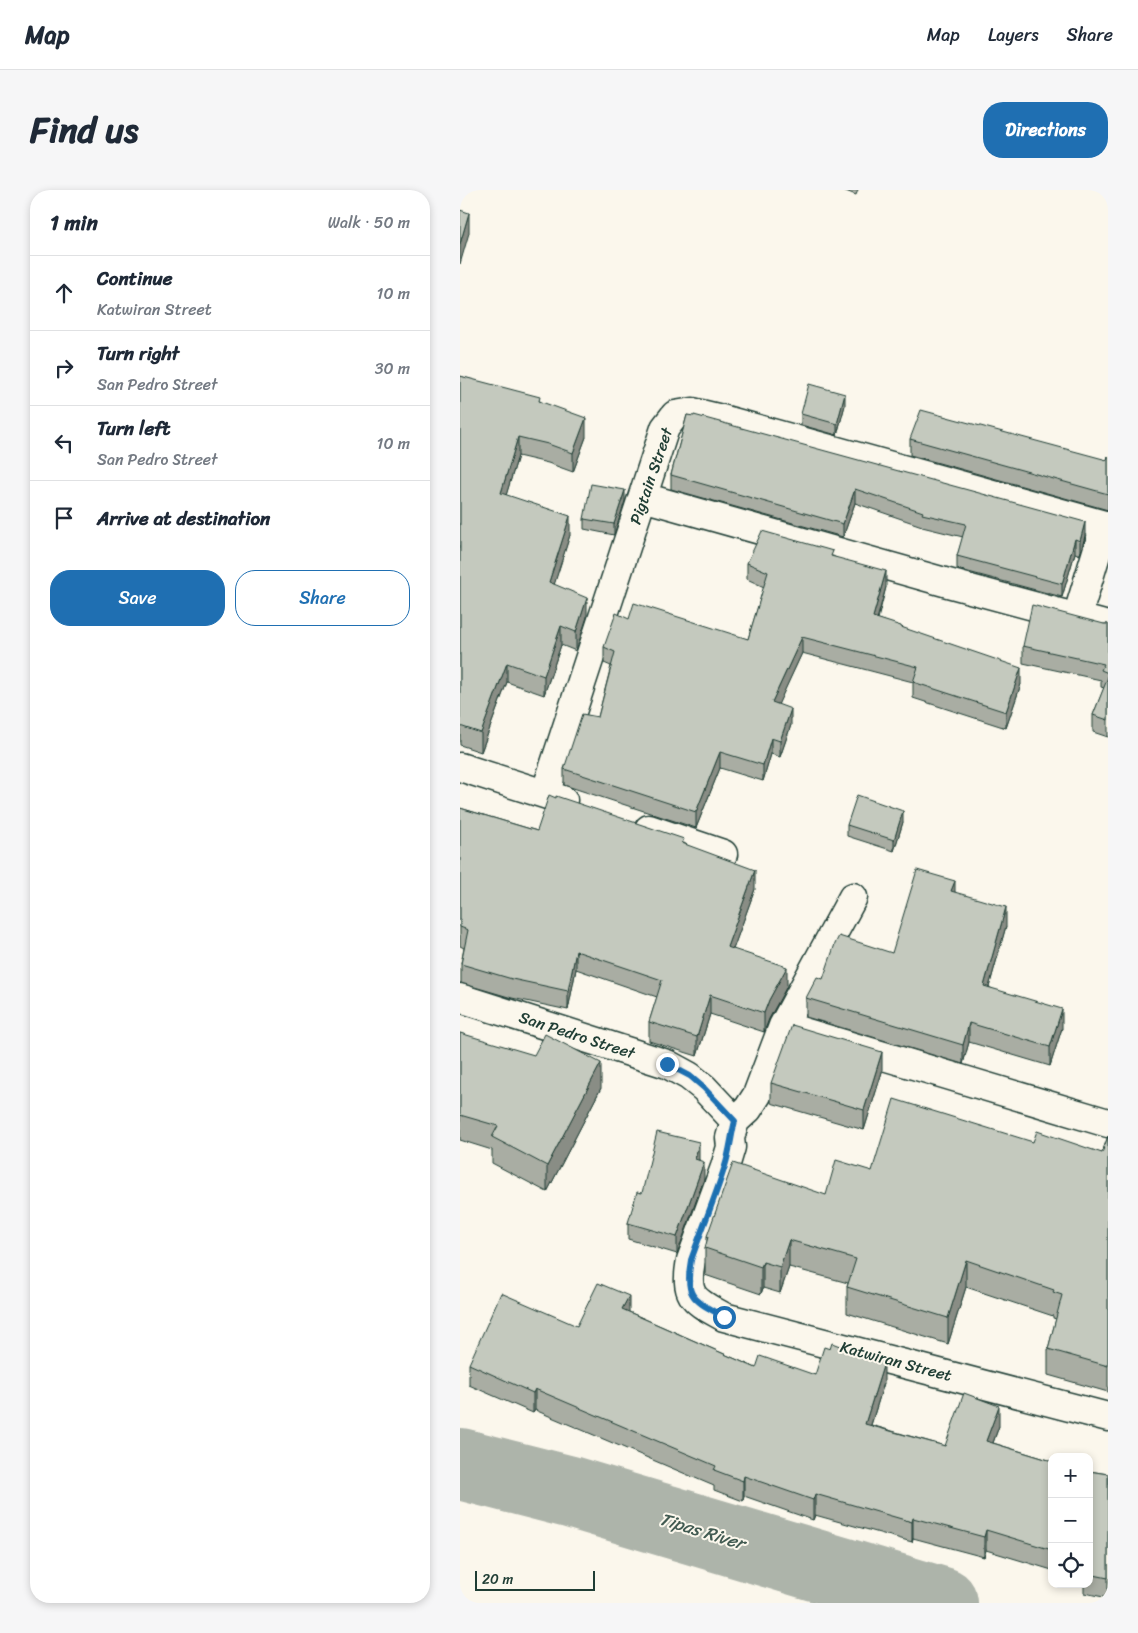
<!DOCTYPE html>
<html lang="en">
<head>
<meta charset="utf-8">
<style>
	:root { --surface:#fff; --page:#f6f6f7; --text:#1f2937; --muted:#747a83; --line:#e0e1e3; --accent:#1f6fb2 }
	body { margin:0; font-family:Sriracha,sans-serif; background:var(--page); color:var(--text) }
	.controls { position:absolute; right:15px; bottom:15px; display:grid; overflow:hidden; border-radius:10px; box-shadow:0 2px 8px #0003 }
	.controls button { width:45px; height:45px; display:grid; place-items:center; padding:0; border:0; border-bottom:1px solid var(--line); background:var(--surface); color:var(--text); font:25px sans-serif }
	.scale { position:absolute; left:15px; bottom:12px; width:120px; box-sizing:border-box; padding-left:5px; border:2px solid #1f3d34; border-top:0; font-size:14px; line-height:18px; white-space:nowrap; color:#1f3d34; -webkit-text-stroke:4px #fbf7ec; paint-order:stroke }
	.stop { position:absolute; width:15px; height:15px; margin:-11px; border:4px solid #1f6fb2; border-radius:50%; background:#fff }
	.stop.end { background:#1f6fb2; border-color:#fff; box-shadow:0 1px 5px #0008 }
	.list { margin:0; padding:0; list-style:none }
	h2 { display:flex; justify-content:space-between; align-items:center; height:65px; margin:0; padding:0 20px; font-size:21px }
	h2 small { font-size:16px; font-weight:400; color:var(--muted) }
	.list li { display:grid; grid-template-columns:32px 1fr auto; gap:15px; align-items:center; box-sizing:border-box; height:75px; padding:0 20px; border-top:1px solid var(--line) }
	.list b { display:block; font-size:19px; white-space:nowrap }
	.list p { margin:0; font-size:16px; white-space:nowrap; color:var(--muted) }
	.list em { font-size:16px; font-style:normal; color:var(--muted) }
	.actions { display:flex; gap:10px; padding:15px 20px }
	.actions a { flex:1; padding:11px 0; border:1px solid var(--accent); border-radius:20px; text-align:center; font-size:18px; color:var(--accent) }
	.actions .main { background:var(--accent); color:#fff }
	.icon { flex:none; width:28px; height:28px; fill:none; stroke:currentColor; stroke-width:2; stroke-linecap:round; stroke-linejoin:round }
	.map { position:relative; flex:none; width:648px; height:1413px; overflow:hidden; border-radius:20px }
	header { display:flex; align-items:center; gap:30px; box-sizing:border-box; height:70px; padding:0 25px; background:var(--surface); border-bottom:1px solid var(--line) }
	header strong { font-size:24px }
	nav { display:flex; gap:28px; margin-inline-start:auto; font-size:18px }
	.intro { display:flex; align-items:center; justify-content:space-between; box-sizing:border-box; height:120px; padding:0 30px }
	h1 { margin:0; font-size:35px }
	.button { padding:12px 22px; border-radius:20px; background:var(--accent); color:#fff; font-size:18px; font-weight:700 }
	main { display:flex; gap:30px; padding:0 30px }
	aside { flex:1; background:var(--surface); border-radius:20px; box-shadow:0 2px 8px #0003 }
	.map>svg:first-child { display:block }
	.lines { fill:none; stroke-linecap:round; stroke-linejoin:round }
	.river { stroke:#adb4aa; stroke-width:72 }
	.street-casing { stroke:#1f3d34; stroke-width:31 }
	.street { stroke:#fbf7ec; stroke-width:28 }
	.wall { fill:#a9ada3; stroke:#1f3d34 }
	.shaded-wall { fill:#898d85; stroke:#1f3d34 }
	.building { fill:#c4c9be; stroke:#1f3d34 }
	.route { stroke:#1f6fb2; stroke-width:6 }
	.labels { text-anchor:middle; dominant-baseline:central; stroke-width:4; stroke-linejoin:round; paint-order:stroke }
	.street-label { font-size:16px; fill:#1f3d34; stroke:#fbf7ec }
	.water-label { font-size:18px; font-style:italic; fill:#425b52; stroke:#fbf7ec }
</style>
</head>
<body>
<header>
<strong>Map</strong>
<nav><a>Map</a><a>Layers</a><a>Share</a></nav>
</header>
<div class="intro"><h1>Find us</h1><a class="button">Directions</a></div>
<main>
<aside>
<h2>1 min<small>Walk · 50 m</small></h2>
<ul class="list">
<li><svg class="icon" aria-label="ahead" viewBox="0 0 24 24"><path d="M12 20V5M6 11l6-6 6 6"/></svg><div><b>Continue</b><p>Katwiran Street</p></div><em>10 m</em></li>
<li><svg class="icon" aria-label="right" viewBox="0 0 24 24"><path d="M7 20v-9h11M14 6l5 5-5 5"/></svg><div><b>Turn right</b><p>San Pedro Street</p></div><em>30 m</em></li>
<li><svg class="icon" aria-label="left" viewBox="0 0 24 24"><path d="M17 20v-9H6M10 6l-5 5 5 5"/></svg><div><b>Turn left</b><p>San Pedro Street</p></div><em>10 m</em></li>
<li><svg class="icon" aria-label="arrive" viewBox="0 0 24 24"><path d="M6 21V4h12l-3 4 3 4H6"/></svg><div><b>Arrive at destination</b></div></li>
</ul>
<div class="actions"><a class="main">Save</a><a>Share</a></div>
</aside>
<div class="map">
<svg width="648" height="1413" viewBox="0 0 648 1413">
	<rect width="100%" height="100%" fill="#fbf7ec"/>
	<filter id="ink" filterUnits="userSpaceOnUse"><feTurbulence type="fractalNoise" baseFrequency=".02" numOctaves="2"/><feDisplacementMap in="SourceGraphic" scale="10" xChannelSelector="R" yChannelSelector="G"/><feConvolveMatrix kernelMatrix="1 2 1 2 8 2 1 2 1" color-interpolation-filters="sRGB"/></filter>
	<g filter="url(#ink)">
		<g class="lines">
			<path class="river" d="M 0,1274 L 110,1302 L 482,1413"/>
			<defs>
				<path id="street" d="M 183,307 L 488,393 L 648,436
					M 617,427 L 645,335
					M 0,577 L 103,610
					M 85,604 L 205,238 L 215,225 L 233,222 L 258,228 L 648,336
					M 189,639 L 263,664
					M 0,808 L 207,874 L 229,886 L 244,898 L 275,931
					M 323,836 L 648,933
					M 275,931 L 270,948 L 271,957 L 265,977 L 231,1070 C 224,1108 234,1110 264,1127 L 648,1227
					M 275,931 L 288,919 L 297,905 L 323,836 L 393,707"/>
			</defs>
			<use href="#street" class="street-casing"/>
			<use href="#street" class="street"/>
		</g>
		<path class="wall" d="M 383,0 L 398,0 L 396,5 Z
			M 0,186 L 80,211 L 126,247 L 113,282 L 88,273 L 58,266 L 46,305 L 110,345 L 94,394 L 127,427 L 116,461 L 101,455 L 84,505 L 47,492 L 21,562 L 0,555 Z
			M 385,215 L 377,245 L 341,235 L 341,224 Z
			M 227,225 L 625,346 L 620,365 L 615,363 L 602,407 L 497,379 L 497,366 L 503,347 L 462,337 L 462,336 L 395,313 L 383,347 L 211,299 L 211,285 Z
			M 450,249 L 647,270 L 648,266 L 648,320 L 450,265 Z
			M 165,311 L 154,345 L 124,339 L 124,329 Z
			M 373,366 L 426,397 L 418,429 L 441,437 L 561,494 L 546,538 L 453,508 L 453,492 L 342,463 L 318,514 L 331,535 L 320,567 L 311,564 L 303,591 L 260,578 L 236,638 L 104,595 L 104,579 L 138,527 L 151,476 L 144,473 L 144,457 L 169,429 L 288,449 L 304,397 L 287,389 L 287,373 Z
			M 644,434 L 648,434 L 648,547 L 633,542 L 633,525 L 644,498 L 641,497 L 641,490 L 563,473 L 563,456 Z
			M 0,618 L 77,641 L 224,653 L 295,699 L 273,759 L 327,796 L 309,829 L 304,842 L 250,824 L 237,866 L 189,851 L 189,832 L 197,807 L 116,779 L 108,820 L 52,808 L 1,793 L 1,774 L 4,758 L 0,756 Z
			M 443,632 L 434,661 L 387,646 L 387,635 Z
			M 495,702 L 546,736 L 529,797 L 602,838 L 590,876 L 509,852 L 503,874 L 346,827 L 346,808 L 432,763 Z
			M 0,843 L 141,898 L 87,1002 L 32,973 L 32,960 L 0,950 Z
			M 422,882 L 404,940 L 311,913 L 311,893 Z
			M 648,946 L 648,1202 L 588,1185 L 588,1159 L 596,1129 L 593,1128 L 593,1126 L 506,1097 L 488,1154 L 387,1123 L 387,1097 L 388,1093 L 329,1077 L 320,1103 L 303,1098 L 301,1104 L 245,1085 L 245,1058 L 247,1053 L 247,1046 L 366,1005 L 412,981 L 573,952 L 642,963 Z
			M 239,969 L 239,971 L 244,989 L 217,1064 L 168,1049 L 168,1033 L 182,1003 Z
			M 169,1122 L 296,1178 L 424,1193 L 411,1235 L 485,1256 L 539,1236 L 533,1253 L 592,1271 L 592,1380 L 526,1360 L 524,1367 L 453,1348 L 452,1352 L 355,1325 L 353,1330 L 284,1306 L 283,1311 L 254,1300 L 254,1296 L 75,1220 L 73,1223 L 9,1195 L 9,1174 L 117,1136 Z
			M 629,1281 L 648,1284 L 648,1408 L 624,1403 L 624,1394 L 629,1394 Z"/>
		<path class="shaded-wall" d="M 9,23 L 9,43 L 0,74 L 0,54 Z
			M 385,204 L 385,215 L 377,245 L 377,234 Z
			M 126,228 L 126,247 L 113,282 L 113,263 Z
			M 58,247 L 58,266 L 41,322 L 41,303 Z
			M 395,299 L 395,313 L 383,347 L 383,334 Z
			M 165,300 L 165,311 L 154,345 L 154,334 Z
			M 110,326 L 110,345 L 89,411 L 89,392 Z
			M 625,332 L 625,346 L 620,365 L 620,351 Z
			M 615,349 L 615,363 L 602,407 L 602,394 Z
			M 426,381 L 426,397 L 413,444 L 413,427 Z
			M 127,408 L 127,427 L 116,461 L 116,442 Z
			M 101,436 L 101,455 L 84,505 L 84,486 Z
			M 342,447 L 342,463 L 312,528 L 312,512 Z
			M 47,473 L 47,492 L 21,562 L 21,543 Z
			M 561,478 L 561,494 L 546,538 L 546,522 Z
			M 331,519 L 331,535 L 320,567 L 320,551 Z
			M 311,548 L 311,564 L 303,591 L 303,575 Z
			M 260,562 L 260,578 L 236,638 L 236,622 Z
			M 443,621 L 443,632 L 434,661 L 434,650 Z
			M 295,680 L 295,699 L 267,776 L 267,757 Z
			M 495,691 L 495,710 L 491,701 Z
			M 546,717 L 546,736 L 524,815 L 524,796 Z
			M 116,761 L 116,779 L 108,820 L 108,801 Z
			M 327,777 L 327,796 L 309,829 L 304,842 L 304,823 L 309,810 Z
			M 250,805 L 250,824 L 237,866 L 237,847 Z
			M 602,819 L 602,838 L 590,876 L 590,857 Z
			M 509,833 L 509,852 L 503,874 L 503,855 Z
			M 422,862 L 422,882 L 404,940 L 404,920 Z
			M 141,873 L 141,898 L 87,1002 L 87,976 Z
			M 239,952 L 239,969 L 235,986 L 235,969 Z
			M 244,972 L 244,989 L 217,1064 L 217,1047 Z
			M 329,1050 L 329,1077 L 320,1103 L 320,1077 Z
			M 506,1070 L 506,1097 L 488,1154 L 488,1128 Z
			M 303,1072 L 303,1098 L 301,1104 L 301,1077 Z
			M 169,1106 L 169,1126 L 162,1119 Z
			M 424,1173 L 424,1193 L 405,1254 L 405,1234 Z
			M 75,1199 L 75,1220 L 73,1223 L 73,1203 Z
			M 539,1216 L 539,1236 L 526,1272 L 526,1251 Z
			M 284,1286 L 284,1306 L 283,1311 L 283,1291 Z
			M 355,1304 L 355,1325 L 353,1330 L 353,1310 Z
			M 453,1328 L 453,1348 L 452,1352 L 452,1332 Z
			M 526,1340 L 526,1360 L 524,1367 L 524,1347 Z"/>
		<path class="building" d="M 0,20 L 9,23 L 0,54 Z
			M 0,186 L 80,207 L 79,211 L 126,228 L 113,263 L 88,254 L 58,247 L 41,303 L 110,326 L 89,392 L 127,408 L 116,442 L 101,436 L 84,486 L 47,473 L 21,543 L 0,536 Z
			M 349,194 L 385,204 L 377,234 L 341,224 Z
			M 461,220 L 647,270 L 648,266 L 648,304 L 450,249 Z
			M 227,225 L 234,226 L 234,225 L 625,332 L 620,351 L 615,349 L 602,394 L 497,366 L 506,334 L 462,324 L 463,322 L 395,299 L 383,334 L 211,285 Z
			M 131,294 L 165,300 L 154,334 L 124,329 Z
			M 302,341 L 373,361 L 371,366 L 426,381 L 413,427 L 441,436 L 441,437 L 561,478 L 546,522 L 453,492 L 458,477 L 342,447 L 312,512 L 331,519 L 320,551 L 311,548 L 303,575 L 260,562 L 236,622 L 104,579 L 122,524 L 138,527 L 155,462 L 144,457 L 156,423 L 169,429 L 174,413 L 288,449 L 308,382 L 287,373 Z
			M 572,415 L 644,434 L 648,434 L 648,483 L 641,480 L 644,474 L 563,456 Z
			M 648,487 L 648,530 L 633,525 Z
			M 89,605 L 96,608 L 96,606 L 224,649 L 222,653 L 295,680 L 267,757 L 327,777 L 309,810 L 304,823 L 250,805 L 237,847 L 189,832 L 202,790 L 116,761 L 108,801 L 52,789 L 1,774 L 8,740 L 0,737 L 0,618 L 77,641 Z
			M 397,605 L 443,621 L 434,650 L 387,635 Z
			M 457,680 L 495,691 L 491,701 L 546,717 L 524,796 L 602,819 L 590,857 L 509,833 L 503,855 L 346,808 L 357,787 L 363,789 L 375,754 L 379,746 L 432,763 Z
			M 332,835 L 422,862 L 404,920 L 311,893 Z
			M 0,843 L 74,865 L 85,844 L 141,873 L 87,976 L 32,947 L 38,936 L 0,925 Z
			M 434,909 L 573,952 L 577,941 L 642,963 L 648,946 L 648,1176 L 588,1159 L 602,1105 L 593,1102 L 594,1100 L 506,1070 L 488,1128 L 387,1097 L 396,1069 L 329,1050 L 320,1077 L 303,1072 L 301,1077 L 245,1058 L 248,1047 L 247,1046 L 273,973 L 366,1005 L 376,970 L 412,981 Z
			M 197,942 L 239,952 L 235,969 L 244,972 L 217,1047 L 168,1033 L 177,1002 L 182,1003 Z
			M 138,1093 L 169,1106 L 162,1119 L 296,1178 L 300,1166 L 355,1185 L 364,1157 L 370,1159 L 372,1153 L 424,1173 L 405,1234 L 485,1256 L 504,1203 L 539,1216 L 526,1251 L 592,1271 L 592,1360 L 526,1340 L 524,1347 L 453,1328 L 452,1332 L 355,1304 L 353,1310 L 284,1286 L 283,1291 L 254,1280 L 256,1276 L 75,1199 L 73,1203 L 9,1174 L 41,1103 L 117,1136 Z
			M 629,1281 L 648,1284 L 648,1388 L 629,1384 Z"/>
	</g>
	<g class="lines" filter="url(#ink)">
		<path class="route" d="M 207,874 L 230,886 L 244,898 L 275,931 C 271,946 270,961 265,976 C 255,1008 242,1039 231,1070 C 224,1108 234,1110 264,1127"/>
	</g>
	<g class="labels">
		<g class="street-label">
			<text transform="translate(191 286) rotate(-71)">Pigtain Street</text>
			<text transform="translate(117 845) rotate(18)">San Pedro Street</text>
			<text transform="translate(436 1171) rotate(15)">Katwiran Street</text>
		</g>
		<g class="water-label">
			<text transform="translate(242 1341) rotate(17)">Tipas River</text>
		</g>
	</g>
</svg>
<div class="controls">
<button>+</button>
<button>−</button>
<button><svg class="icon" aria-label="locate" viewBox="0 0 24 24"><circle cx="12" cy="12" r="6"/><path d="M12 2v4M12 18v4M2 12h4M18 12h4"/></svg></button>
</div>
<div class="scale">20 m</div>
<div class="stop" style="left:264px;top:1127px"></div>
<div class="stop end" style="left:207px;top:874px"></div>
</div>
</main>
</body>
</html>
